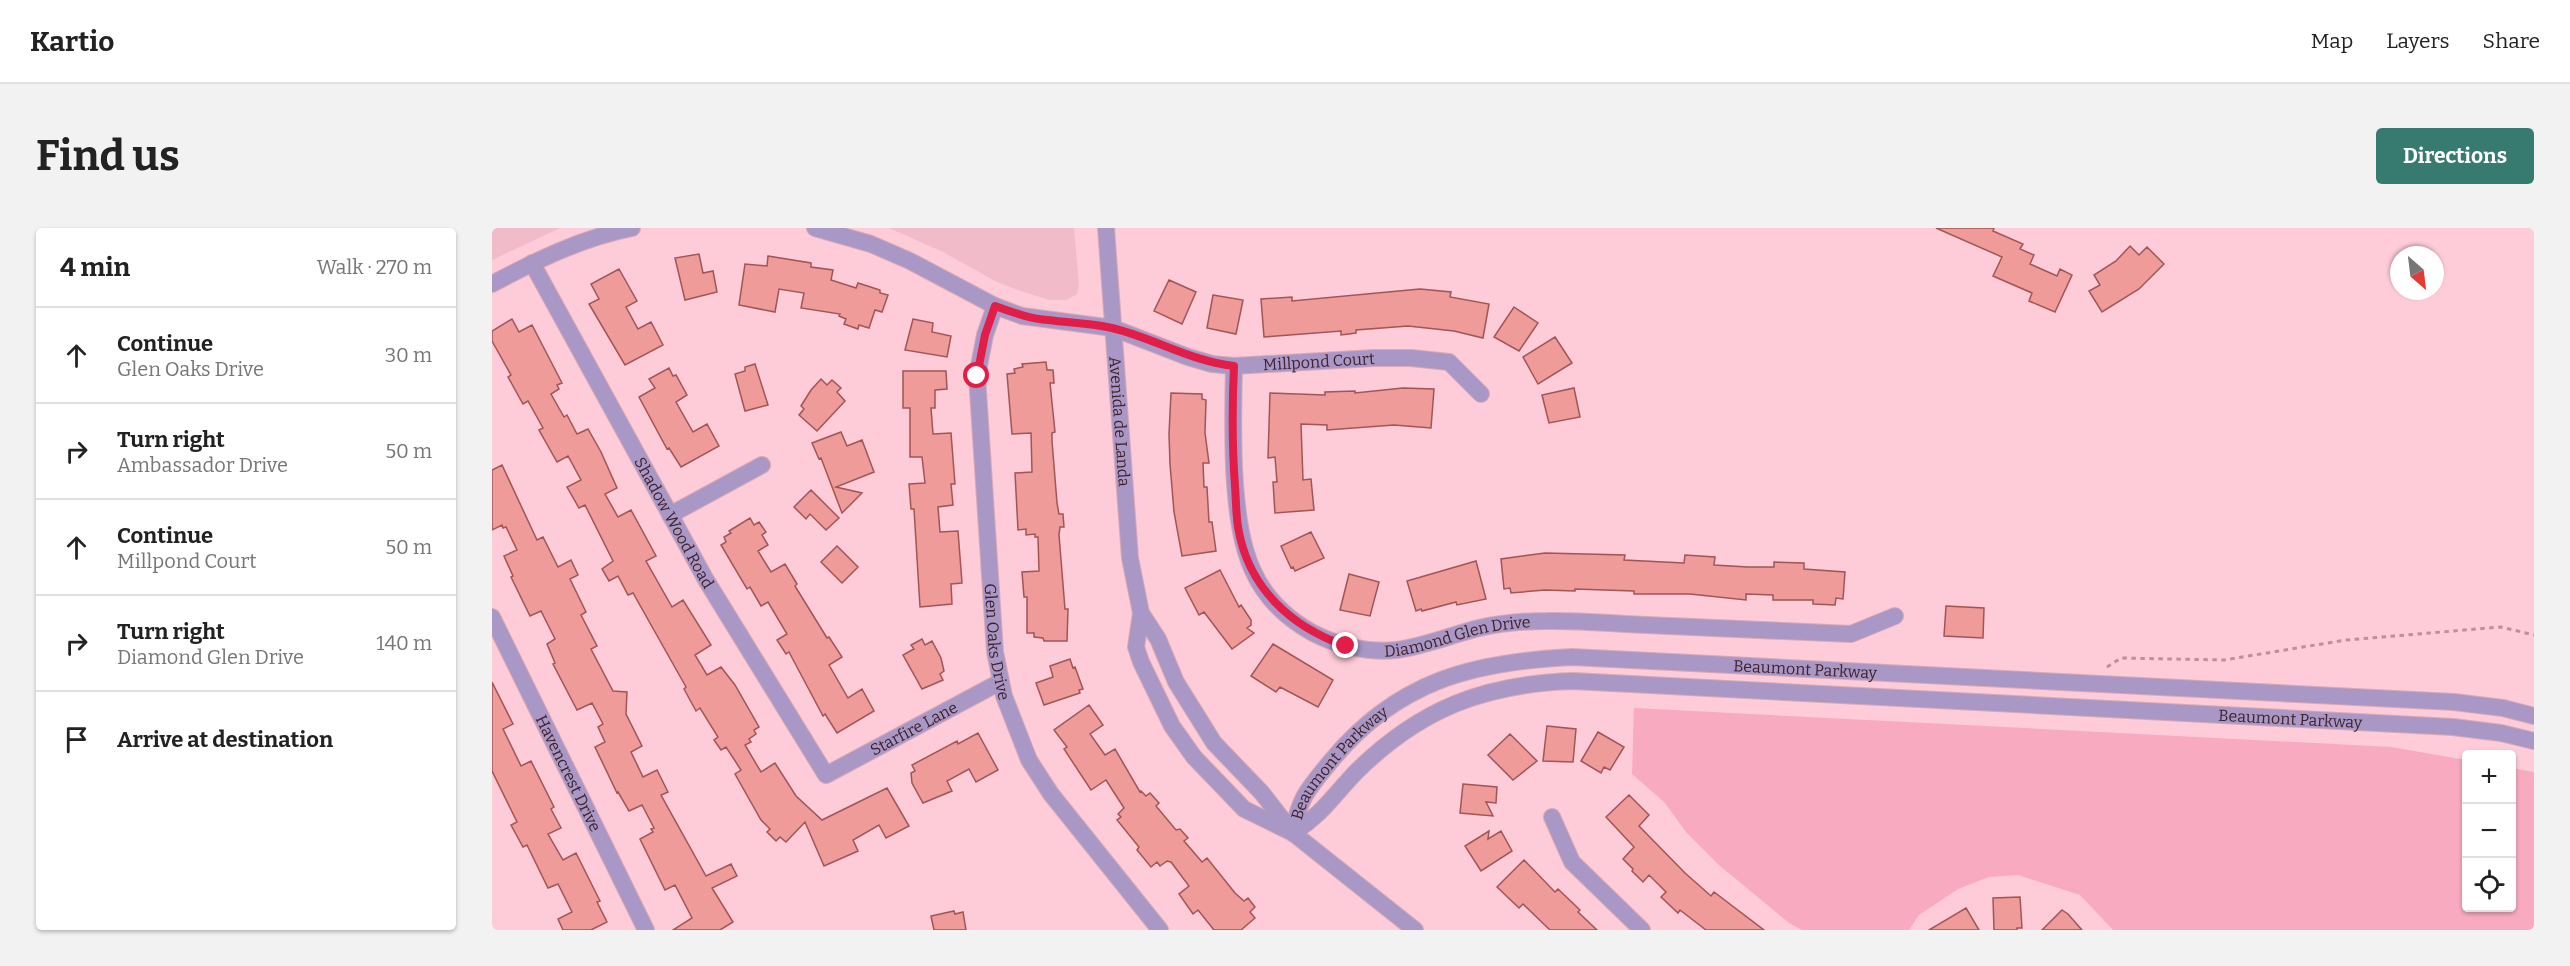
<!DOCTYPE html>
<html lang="en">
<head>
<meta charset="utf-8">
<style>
	:root { --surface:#fff; --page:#f2f2f2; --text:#222; --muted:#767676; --line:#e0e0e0; --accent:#377b70 }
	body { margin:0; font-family:Bitter,serif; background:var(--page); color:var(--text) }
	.controls { position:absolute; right:18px; bottom:18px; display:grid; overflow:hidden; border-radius:6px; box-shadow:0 2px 4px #0004 }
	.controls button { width:54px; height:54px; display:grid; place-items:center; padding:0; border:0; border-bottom:2px solid var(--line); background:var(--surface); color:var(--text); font:30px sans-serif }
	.compass { position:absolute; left:1898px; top:18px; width:54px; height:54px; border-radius:50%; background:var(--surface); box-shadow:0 2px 4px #0004; rotate:152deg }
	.stop { position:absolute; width:18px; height:18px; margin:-14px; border:4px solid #e11d48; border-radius:50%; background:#fff }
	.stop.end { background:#e11d48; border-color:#fff; box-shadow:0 2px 6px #0008 }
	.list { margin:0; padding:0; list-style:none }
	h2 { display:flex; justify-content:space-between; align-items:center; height:78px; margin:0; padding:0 24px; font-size:26px }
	h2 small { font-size:20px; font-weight:400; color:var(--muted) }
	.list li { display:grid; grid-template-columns:39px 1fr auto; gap:18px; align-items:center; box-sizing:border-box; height:96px; padding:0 24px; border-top:2px solid var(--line) }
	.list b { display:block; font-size:22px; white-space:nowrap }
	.list p { margin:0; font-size:20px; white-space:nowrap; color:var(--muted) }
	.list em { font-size:20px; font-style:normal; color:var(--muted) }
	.icon { flex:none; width:33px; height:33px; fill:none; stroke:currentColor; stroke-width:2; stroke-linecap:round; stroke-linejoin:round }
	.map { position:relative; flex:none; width:2042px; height:702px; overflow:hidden; border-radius:6px }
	header { display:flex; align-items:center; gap:36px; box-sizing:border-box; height:84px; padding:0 30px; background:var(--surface); border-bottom:2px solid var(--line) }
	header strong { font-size:28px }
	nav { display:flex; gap:33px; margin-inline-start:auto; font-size:21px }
	.intro { display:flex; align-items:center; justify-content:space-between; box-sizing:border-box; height:144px; padding:0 36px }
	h1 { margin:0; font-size:42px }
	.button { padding:15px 27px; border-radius:6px; background:var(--accent); color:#fff; font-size:21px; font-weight:700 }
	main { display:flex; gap:36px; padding:0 36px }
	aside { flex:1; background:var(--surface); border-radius:6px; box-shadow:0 2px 4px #0004 }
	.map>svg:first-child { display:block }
	.built { fill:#f2bbc9 }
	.green { fill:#f8aac0 }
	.building { fill:#ee9b99; stroke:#a15555; stroke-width:1.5 }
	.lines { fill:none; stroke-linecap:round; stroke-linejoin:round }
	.minor-casing { stroke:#d8a9b6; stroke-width:18 }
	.tertiary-casing { stroke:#d8a9b6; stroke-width:18 }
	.path { stroke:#bc8f9c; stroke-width:3; stroke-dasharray:4.5 4.5; stroke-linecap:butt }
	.minor { stroke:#a998c6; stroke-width:16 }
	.tertiary { stroke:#a998c6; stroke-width:16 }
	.route { stroke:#e11d48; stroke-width:8 }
	.labels { text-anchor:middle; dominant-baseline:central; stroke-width:5; stroke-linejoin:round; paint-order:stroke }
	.street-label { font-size:16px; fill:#41212b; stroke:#fcfcfc }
</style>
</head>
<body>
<header>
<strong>Kartio</strong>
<nav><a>Map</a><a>Layers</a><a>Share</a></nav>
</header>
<div class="intro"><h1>Find us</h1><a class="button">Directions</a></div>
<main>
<aside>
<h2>4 min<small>Walk · 270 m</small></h2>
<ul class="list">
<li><svg class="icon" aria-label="ahead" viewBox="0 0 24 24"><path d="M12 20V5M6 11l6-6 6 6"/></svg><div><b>Continue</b><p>Glen Oaks Drive</p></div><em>30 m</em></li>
<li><svg class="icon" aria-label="right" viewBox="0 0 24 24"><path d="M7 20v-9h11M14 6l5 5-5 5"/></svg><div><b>Turn right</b><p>Ambassador Drive</p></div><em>50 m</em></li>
<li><svg class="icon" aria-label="ahead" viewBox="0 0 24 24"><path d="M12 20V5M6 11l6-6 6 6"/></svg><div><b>Continue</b><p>Millpond Court</p></div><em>50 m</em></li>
<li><svg class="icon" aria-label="right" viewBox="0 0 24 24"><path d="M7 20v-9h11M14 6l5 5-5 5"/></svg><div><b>Turn right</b><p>Diamond Glen Drive</p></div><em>140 m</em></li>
<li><svg class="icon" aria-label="arrive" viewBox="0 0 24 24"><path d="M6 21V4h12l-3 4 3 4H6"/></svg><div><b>Arrive at destination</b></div></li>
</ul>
</aside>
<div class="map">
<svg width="2042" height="702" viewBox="0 0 2042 702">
	<rect width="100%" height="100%" fill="#fecbd9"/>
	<path class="built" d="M 0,0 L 68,0 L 0,32 Z
		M 397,0 L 582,0 L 587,57 L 585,66 L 575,72 L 557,72 L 529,63 L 505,54 L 451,24 Z"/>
	<path class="green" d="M 1142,480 L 1899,519 L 1974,532 L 1974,680 L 2020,680 L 2020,540 L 2042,544 L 2042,702 L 1621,702 L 1588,667 L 1526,647 L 1497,649 L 1466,661 L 1427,687 L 1417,702 L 1310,702 L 1297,695 L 1227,637 L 1194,604 L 1172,574 L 1140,546 Z"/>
	<path class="building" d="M 1444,0 L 1502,0 L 1501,3 L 1531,16 L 1528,21 L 1542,27 L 1538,36 L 1565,48 L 1568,41 L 1580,47 L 1563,84 L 1537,73 L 1540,65 L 1501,48 L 1510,29 Z
		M 1638,18 L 1647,27 L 1655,19 L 1672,36 L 1647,61 L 1610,84 L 1597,63 L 1608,57 L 1602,47 L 1624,33 Z
		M 207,26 L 211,45 L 221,43 L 225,64 L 193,72 L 183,30 Z
		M 276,28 L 319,35 L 319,39 L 341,42 L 339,52 L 364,60 L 366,55 L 388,62 L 388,65 L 396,67 L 390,84 L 383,82 L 377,100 L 367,97 L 366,101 L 352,96 L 354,91 L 347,88 L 348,86 L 309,80 L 312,65 L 287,61 L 283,84 L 247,77 L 253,36 L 275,38 Z
		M 127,41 L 145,73 L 134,79 L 146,101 L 159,94 L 171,117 L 133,137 L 97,76 L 107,71 L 99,56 Z
		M 677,52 L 704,64 L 690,96 L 662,83 Z
		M 928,61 L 959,64 L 958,69 L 997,76 L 991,110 L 962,103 L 916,98 L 864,102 L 864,105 L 849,107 L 849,103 L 772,109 L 769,71 L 800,69 L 800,73 Z
		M 721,67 L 751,72 L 744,106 L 715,100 Z
		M 1022,79 L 1046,95 L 1027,123 L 1002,109 Z
		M 20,91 L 27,104 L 40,97 L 70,155 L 65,157 L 67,161 L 59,166 L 72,189 L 75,187 L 85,206 L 96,201 L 109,224 L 125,260 L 113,266 L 126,289 L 139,282 L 164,328 L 154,333 L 180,379 L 191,372 L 219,417 L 203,427 L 215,447 L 229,439 L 243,457 L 267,499 L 262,502 L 264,506 L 257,511 L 259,514 L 253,517 L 269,544 L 283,535 L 304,568 L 330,592 L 395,560 L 417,598 L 394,610 L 387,597 L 361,612 L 366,623 L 332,638 L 313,594 L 294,614 L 288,609 L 284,613 L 275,604 L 278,601 L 269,592 L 243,546 L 249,542 L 234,519 L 229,522 L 222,512 L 226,509 L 208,480 L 204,483 L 192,461 L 194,459 L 141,365 L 136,367 L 126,348 L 117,353 L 110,341 L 121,333 L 93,277 L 87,280 L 75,259 L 89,252 L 76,228 L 65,234 L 47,202 L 51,200 L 36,173 L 31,176 L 16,149 L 19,147 L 0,113 L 0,103 Z
		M 421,91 L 441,95 L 440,104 L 459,108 L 455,129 L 413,122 Z
		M 1063,109 L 1080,135 L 1046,156 L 1031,129 Z
		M 554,134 L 555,142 L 561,142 L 562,155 L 558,155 L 563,204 L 560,205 L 560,213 L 565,275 L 567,286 L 571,286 L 572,299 L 568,299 L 567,307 L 573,381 L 576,381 L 575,413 L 552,413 L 551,410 L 542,409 L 542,405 L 535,405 L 535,369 L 532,369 L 530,344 L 547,343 L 546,309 L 543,309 L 543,306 L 534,307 L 534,301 L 526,302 L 523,245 L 540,244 L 539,205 L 520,206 L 515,146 L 523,145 L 522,141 L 531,139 L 530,136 Z
		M 263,136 L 276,177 L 253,183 L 243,146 L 253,143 L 253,139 Z
		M 177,140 L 181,148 L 184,147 L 195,167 L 184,174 L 201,204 L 215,196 L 227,218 L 189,239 L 177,220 L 175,221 L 147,169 L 163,160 L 157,151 Z
		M 411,143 L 454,143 L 455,161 L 443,162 L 443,180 L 439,180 L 441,206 L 459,205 L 463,256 L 459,256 L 461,277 L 446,279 L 448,304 L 466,303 L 470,355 L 459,356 L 460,376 L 428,379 L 422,281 L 419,281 L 417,256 L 433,255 L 430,229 L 418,229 L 418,180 L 411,180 Z
		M 329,151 L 335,157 L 340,152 L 349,160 L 345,164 L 353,173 L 325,203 L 307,187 L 312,181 L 309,178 L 319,162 Z
		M 911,160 L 942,161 L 939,200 L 902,197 L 835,202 L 835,197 L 809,196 L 811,252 L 819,251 L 822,282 L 783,285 L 781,254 L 785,254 L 783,229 L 776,230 L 778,165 L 833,167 L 833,164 L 863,163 L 863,165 Z
		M 1082,160 L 1088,189 L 1057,195 L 1050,167 Z
		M 679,165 L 710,166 L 710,171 L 714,172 L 713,205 L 717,235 L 711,235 L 712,259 L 715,259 L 717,294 L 720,294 L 724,323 L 690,328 L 682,284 L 678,236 L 677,206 Z
		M 349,204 L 355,218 L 370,212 L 382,244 L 344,259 L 370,265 L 350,285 L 329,230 L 327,231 L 320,215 Z
		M 10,237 L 45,312 L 51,309 L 66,339 L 79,332 L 86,347 L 78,351 L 94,384 L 89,387 L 105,418 L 99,421 L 121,463 L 135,464 L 134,486 L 150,518 L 139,524 L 151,549 L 165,542 L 176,564 L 169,567 L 214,648 L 239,636 L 245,648 L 220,660 L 241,694 L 228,702 L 181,702 L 200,690 L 183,657 L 173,662 L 148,611 L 161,604 L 159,601 L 162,600 L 150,577 L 137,583 L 126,564 L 125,565 L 103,519 L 113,514 L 106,499 L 111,496 L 100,475 L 85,482 L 61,436 L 63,435 L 55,416 L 63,411 L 49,383 L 38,388 L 19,349 L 21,348 L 12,328 L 25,322 L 14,299 L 11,300 L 10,297 L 0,302 L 0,242 Z
		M 319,262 L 347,290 L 334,302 L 318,286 L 314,291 L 302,279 Z
		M 258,290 L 262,297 L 267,294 L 274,304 L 270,307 L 276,317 L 266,323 L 279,344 L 293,336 L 305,356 L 303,358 L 335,410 L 337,409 L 350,429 L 337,437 L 356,470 L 370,461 L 382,483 L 345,505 L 333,486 L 331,488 L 297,424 L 294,426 L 285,412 L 295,406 L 276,374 L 269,378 L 258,359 L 255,361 L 229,317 L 234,314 L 232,309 L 239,305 L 237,303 Z
		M 819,304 L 832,330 L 803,343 L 801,339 L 799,340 L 789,318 Z
		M 345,318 L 366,339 L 350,355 L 329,334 Z
		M 1053,325 L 1133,327 L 1132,332 L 1192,335 L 1193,327 L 1223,329 L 1222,337 L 1256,339 L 1282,339 L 1282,334 L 1312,335 L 1312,341 L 1353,344 L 1351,371 L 1344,370 L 1343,377 L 1321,376 L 1321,372 L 1281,372 L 1281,367 L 1254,366 L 1254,372 L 1198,366 L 1142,366 L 1142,363 L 1083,361 L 1083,363 L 1053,362 L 1019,365 L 1018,360 L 1012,361 L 1009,331 Z
		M 984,333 L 994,371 L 965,377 L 964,374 L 930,383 L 929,381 L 924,383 L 915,353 Z
		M 728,342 L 747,379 L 749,377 L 759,392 L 759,397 L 755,400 L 762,405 L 740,421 L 712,384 L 707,387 L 693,360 Z
		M 857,346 L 887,354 L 878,388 L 848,382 Z
		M 1454,378 L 1492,380 L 1491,410 L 1452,408 Z
		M 430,411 L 433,417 L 440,413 L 449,430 L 452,443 L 448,446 L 451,452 L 430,461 L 411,427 L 422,421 L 419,417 Z
		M 781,416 L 841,452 L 826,479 L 788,459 L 784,464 L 759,448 Z
		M 578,431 L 581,440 L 583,439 L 591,461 L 587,462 L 588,465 L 552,477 L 544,455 L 561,449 L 558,438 Z
		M 0,454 L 21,496 L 11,501 L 29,538 L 39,533 L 62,579 L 59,581 L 69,600 L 56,606 L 71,632 L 84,625 L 108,673 L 105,674 L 115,694 L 99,702 L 71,702 L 66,691 L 80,684 L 66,656 L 56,660 L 35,617 L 31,619 L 19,597 L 25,594 L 0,543 Z
		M 597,477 L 611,497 L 598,506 L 613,527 L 623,521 L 648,564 L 649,563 L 654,568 L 658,565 L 667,575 L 664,578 L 684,602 L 688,601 L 696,610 L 692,613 L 710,634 L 715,630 L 743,665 L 752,673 L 756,670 L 763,679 L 758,684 L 763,690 L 749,702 L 722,702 L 706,682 L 701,686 L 687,666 L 697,658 L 679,634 L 675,633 L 668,638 L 665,634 L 659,639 L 645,622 L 647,619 L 625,592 L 629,589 L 626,586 L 632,580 L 614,552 L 599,562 L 572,521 L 575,519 L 562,502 Z
		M 1055,498 L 1084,501 L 1081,534 L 1051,533 Z
		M 1106,504 L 1132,519 L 1118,542 L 1112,539 L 1109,545 L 1089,533 Z
		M 486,505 L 506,542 L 484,554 L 477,541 L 455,553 L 460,563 L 431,575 L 420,555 L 419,545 L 423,543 L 420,537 L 465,513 L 466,516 Z
		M 1018,506 L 1045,533 L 1021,552 L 996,527 Z
		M 971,556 L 1005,559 L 1004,575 L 994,574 L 1001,588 L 968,585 Z
		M 1137,567 L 1157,587 L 1147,598 L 1193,645 L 1219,668 L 1222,664 L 1272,702 L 1214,702 L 1188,682 L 1186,685 L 1169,669 L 1174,664 L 1157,647 L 1151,654 L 1140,643 L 1141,641 L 1131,631 L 1142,619 L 1114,589 Z
		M 997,603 L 996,611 L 1009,603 L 1020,623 L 989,643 L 973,618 Z
		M 1032,632 L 1063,664 L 1066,661 L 1088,682 L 1086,684 L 1105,702 L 1058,702 L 1031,676 L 1027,680 L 1005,659 Z
		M 1528,669 L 1530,700 L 1525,700 L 1525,702 L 1502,702 L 1501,670 Z
		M 1474,680 L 1487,702 L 1437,702 Z
		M 1570,682 L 1576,686 L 1590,702 L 1550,702 Z
		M 462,683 L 463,686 L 471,684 L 474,702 L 442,702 L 439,688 Z"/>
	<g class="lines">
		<defs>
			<g id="minor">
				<path id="s1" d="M 323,0 L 379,16 L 418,33 L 503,78 L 530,88 L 621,100 L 696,129 L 720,136 L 742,138 L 882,130 L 919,130 L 957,134 L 989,166"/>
				<path id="s2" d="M 40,35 L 214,352 L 334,547 L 508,454"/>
				<path d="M 0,56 C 45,32 90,10 140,0"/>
				<path id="s3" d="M 503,78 L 493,107 L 485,148 L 503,424 L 512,468 L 537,532 L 559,566 L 668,702"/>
				<path id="s4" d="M 742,138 C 741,178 740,217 743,256 C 748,321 759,371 821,405 C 846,418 876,425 904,422 C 933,418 959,407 987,400 C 1009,395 1033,393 1055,393 C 1088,392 1122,396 1155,397 C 1223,400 1291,403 1359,406 L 1403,388"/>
				<path d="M 178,287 L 270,237"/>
				<path id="s5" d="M 0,389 L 154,702"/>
				<path d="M 1060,589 L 1080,634 L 1150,702"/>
			</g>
			<g id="tertiary">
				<path id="s6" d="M 614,0 L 638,330 L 649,385 L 666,411 L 684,454 L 722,515 L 770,565 L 801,605"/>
				<path d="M 649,385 L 644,419 L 649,434 L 680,498 L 702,529 L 752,581 L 801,605 L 923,702"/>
				<path id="s7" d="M 801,605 C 807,569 817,560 839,533 C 905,453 980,434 1080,429 L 1962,474 L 2011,480 L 2042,488"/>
				<path id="s8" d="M 801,605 C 832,585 842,566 867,541 C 930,480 993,456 1081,453 L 1961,499 L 2009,505 L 2042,513"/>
			</g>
		</defs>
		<use href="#minor" class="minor-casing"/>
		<use href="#tertiary" class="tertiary-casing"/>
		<path class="path" d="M 1615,439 L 1629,430 L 1732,432 L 1854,412 L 2009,399 L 2042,407"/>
		<use href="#minor" class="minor"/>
		<use href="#tertiary" class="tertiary"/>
	</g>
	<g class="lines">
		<path class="route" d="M 485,148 L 493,107 L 503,78 C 520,84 538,91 556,92 C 578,95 599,95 620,100 C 662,110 698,133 742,138 C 740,179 740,218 743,258 C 744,272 744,286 746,299 C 756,360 799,399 854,418"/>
	</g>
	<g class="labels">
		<g class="street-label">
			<text stroke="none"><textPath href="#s1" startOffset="530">Millpond Court</textPath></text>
			<text stroke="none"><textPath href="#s6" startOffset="194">Avenida de Landa</textPath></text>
			<text stroke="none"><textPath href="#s2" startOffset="296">Shadow Wood Road</textPath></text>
			<text stroke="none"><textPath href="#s4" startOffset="444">Diamond Glen Drive</textPath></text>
			<text stroke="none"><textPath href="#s3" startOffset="339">Glen Oaks Drive</textPath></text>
			<text stroke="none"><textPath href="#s7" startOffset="588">Beaumont Parkway</textPath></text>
			<text stroke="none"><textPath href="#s8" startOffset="1048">Beaumont Parkway</textPath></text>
			<text stroke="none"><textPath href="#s2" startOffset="690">Starfire Lane</textPath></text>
			<text stroke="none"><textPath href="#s7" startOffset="86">Beaumont Parkway</textPath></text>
			<text stroke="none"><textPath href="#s5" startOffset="174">Havencrest Drive</textPath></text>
		</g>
	</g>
</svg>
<div class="controls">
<button>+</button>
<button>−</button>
<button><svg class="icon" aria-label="locate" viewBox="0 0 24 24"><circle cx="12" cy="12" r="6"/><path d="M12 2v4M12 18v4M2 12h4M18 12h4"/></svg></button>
</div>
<svg class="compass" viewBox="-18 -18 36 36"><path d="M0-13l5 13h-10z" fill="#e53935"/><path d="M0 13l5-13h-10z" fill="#767676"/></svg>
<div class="stop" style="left:485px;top:148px"></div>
<div class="stop end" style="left:854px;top:418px"></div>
</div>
</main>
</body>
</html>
